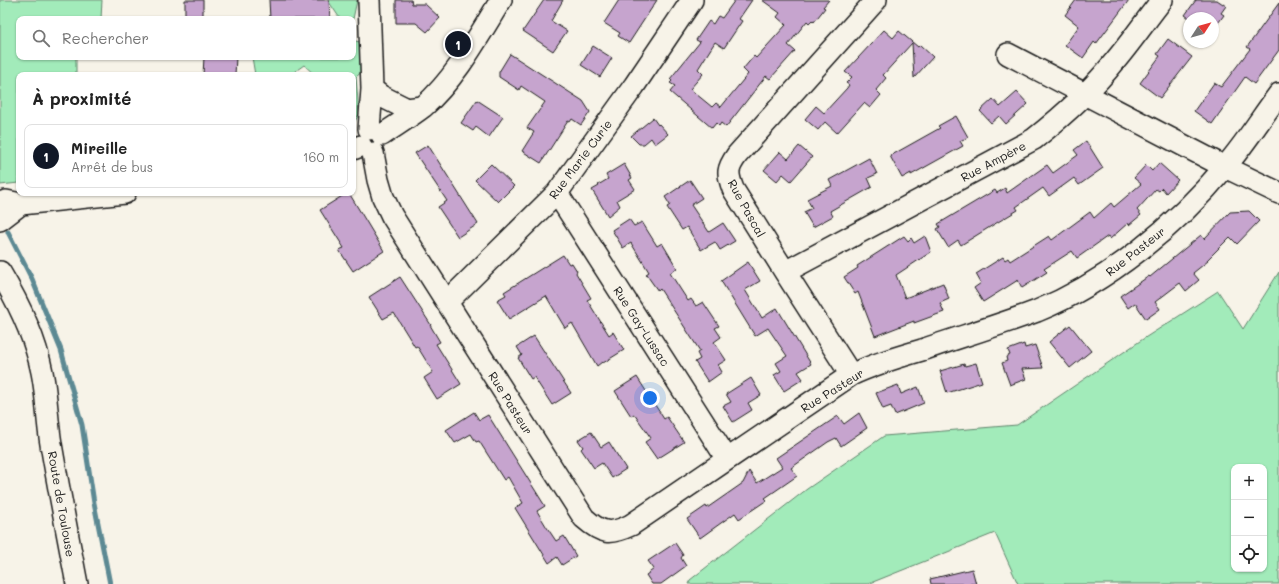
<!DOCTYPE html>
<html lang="fr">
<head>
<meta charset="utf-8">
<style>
	:root { --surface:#fff; --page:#f6f6f6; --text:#222; --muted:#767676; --line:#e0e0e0; --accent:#111827 }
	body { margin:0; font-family:Mali,sans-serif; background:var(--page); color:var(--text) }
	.controls { position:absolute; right:12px; bottom:12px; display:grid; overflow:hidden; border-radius:8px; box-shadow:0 1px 3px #0004 }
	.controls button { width:36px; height:36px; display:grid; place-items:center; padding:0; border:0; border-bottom:1px solid var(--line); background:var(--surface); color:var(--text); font:20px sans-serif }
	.compass { position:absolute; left:1183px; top:12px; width:36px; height:36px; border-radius:50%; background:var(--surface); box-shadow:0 1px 3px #0004; rotate:54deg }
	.you { position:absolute; left:650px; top:398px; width:14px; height:14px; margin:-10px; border:3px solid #fff; border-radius:50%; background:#1a73e8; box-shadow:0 0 0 6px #1a73e833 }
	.badge { display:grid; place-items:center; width:26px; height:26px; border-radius:50%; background:var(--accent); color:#fff; font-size:13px; font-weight:700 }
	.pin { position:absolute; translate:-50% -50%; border:2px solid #fff; box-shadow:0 1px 4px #0006 }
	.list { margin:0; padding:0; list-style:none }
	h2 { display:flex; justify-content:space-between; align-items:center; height:52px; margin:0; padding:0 16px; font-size:17px }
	h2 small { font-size:13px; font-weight:400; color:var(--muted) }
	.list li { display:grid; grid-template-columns:26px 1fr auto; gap:12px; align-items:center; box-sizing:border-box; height:64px; margin:0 8px 8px; padding:0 8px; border:1px solid var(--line); border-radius:8px }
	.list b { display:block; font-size:15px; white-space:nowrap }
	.list p { margin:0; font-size:13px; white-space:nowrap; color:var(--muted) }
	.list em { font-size:13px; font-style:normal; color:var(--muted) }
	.icon { flex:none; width:22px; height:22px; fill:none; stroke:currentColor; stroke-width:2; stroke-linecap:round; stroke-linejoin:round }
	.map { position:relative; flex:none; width:1279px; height:584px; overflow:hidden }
	.search { position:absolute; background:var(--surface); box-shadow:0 1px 3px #0004; left:16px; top:16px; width:340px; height:44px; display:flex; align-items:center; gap:10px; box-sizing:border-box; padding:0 14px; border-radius:8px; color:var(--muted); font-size:15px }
	.panel { position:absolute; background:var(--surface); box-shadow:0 1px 3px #0004; left:16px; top:72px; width:340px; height:124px; border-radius:8px }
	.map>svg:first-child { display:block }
	.green { fill:#a2ebba; stroke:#5f846b; fill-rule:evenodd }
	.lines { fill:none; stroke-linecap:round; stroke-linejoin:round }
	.stream { stroke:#5b8993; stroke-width:5 }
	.building { fill:#c6a4ce; stroke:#1c1c1c }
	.minor-casing { stroke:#1c1c1c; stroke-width:24 }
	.minor { stroke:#f7f3e8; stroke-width:21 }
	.labels { text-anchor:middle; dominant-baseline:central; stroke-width:3.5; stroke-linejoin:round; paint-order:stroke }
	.street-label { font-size:12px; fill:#1c1c1c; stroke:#f7f3e8 }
</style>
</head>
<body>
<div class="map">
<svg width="1279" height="584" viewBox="0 0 1279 584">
	<rect width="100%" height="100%" fill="#f7f3e8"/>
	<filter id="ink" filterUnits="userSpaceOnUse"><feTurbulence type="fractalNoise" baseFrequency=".025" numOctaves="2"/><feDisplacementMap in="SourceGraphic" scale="8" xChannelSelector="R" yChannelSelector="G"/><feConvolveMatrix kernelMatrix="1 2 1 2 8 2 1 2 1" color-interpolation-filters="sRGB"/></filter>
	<g filter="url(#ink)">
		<path class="green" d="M 0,0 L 102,0 L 101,19 L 19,19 L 19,57 L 76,57 L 76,75 L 19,75 L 19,183 L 0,185 Z
			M 329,0 L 357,0 L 353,19 L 338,19 L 339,17 L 329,2 Z
			M 353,33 L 355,41 L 361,42 L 366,68 L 356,77 L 359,114 L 353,125 L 353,75 L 315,75 L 304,65 L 290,75 L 255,75 L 252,57 L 353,57 Z
			M 1279,272 L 1279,584 L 1018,584 L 995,533 L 868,584 L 688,584 L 690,580 L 807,489 L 884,436 L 1017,425 L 1140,341 L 1218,291 L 1243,329 ZM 1234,467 L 1264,467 L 1264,569 L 1234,569 Z"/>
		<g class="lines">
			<path class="stream" d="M 8,232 L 32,279 L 61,350 L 82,425 L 94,503 L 110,584"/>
		</g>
		<path class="building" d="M 185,0 L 203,0 L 203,17 L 185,17 Z
			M 269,0 L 329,0 L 330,19 L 270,19 Z
			M 396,0 L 411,0 L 412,4 L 425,4 L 440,18 L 427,32 L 416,23 L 396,23 Z
			M 544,0 L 563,0 L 551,21 L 567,31 L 553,51 L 523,31 Z
			M 619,0 L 657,0 L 629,43 L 618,36 L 620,33 L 604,23 Z
			M 735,0 L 752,0 L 739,19 L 742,21 L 724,48 L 715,42 L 698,69 L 703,74 L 690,89 L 712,107 L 716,103 L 721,107 L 748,74 L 743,69 L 754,56 L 756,58 L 786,25 L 777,17 L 780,13 L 762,0 L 829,0 L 823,7 L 825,8 L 814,22 L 812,20 L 809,23 L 807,21 L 788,45 L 795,51 L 770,79 L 766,76 L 726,127 L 721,123 L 719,126 L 716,123 L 712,128 L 670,92 L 675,86 L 670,83 L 672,81 L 670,79 L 700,42 L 696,40 L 709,21 L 713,24 L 718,16 L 722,18 Z
			M 1076,0 L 1129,0 L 1096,44 L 1094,42 L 1083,58 L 1065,45 L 1079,26 L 1065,15 Z
			M 1196,0 L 1217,0 L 1226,6 L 1221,13 L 1224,15 L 1213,30 L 1213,18 L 1189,18 L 1185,15 Z
			M 1279,3 L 1279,50 L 1254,84 L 1245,77 L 1212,124 L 1194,111 L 1214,83 L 1221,87 L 1250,49 L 1247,47 Z
			M 884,30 L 893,38 L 899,31 L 918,47 L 920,45 L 933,57 L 914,78 L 912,43 L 883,75 L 886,78 L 876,90 L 881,95 L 870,108 L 864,103 L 837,133 L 825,122 L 818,130 L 805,119 L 816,106 L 824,113 L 847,88 L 849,85 L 846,83 L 852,77 L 845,72 Z
			M 1168,39 L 1192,57 L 1160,98 L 1140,83 L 1160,56 L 1157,54 Z
			M 593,46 L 612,58 L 600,77 L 581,65 Z
			M 510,54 L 583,101 L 590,112 L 581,125 L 572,119 L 570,122 L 568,121 L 541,163 L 522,151 L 534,132 L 527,128 L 545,102 L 521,86 L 519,90 L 499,77 L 499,72 Z
			M 204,57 L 236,57 L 235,75 L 203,75 Z
			M 1017,92 L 1028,104 L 1006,124 L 999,116 L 991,123 L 980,111 L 993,99 L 1000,107 Z
			M 477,100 L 503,117 L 489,137 L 476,127 L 473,131 L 461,123 Z
			M 956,116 L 968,137 L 960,141 L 963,146 L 911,175 L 911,173 L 902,178 L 890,156 L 940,128 L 938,126 Z
			M 653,118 L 658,125 L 659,124 L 668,134 L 667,135 L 655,144 L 651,138 L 644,144 L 639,144 L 631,136 Z
			M 1086,141 L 1103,168 L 1079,185 L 1074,178 L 1049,196 L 1043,188 L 1016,207 L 1018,210 L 993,225 L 961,245 L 958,240 L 948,247 L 937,229 L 940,227 L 938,224 L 995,190 L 997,193 L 1005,188 L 1007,193 L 1047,165 L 1053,173 L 1078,155 L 1074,150 Z
			M 428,145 L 478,224 L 458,237 L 438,207 L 447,201 L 415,153 Z
			M 799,146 L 812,157 L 791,181 L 783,174 L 777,181 L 764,170 L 780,152 L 788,159 Z
			M 869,158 L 877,174 L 868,178 L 872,187 L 830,211 L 833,216 L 813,227 L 804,212 L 812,208 L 807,199 L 832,186 L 829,180 Z
			M 1159,163 L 1178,180 L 1166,193 L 1162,188 L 1159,191 L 1156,189 L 1137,210 L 1141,215 L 1129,225 L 1128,223 L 1110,239 L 1108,236 L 1077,258 L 1072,251 L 1044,269 L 1047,272 L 1022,288 L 1018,280 L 983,302 L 974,288 L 981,283 L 976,274 L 1003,257 L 1005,260 L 1008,258 L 1010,261 L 1049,236 L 1052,240 L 1090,212 L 1094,218 L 1111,203 L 1114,207 L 1141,184 L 1134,178 L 1146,165 L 1152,171 Z
			M 491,164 L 514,186 L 498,202 L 475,180 Z
			M 624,164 L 632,178 L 629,180 L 635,189 L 617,200 L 620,206 L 608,216 L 592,190 L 599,186 L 598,185 L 608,179 L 606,175 Z
			M 690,180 L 702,198 L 691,205 L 709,232 L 723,223 L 735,241 L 720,250 L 715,242 L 701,250 L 687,227 L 682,230 L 667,207 L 670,205 L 665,197 Z
			M 347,193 L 349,193 L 384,251 L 353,271 L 339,250 L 344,248 L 320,210 Z
			M 1249,211 L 1259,221 L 1237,244 L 1230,237 L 1207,260 L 1208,261 L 1193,273 L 1199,280 L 1186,291 L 1180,283 L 1155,302 L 1160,309 L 1146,319 L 1135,303 L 1128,308 L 1120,296 L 1149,276 L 1150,277 L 1201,235 L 1204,239 L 1230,212 Z
			M 629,219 L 634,226 L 642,222 L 657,246 L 662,243 L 677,268 L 670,273 L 688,301 L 691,299 L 696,306 L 703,302 L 719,326 L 715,328 L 721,337 L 714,342 L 726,360 L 718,365 L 722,372 L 708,382 L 695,362 L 700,359 L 697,353 L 700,351 L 660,289 L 658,291 L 646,274 L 649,272 L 631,243 L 623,248 L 612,230 Z
			M 904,236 L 908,241 L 911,238 L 914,243 L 925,236 L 931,252 L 896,275 L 905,298 L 943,283 L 949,299 L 940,303 L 944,312 L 914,323 L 914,321 L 875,336 L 858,292 L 855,294 L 844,277 L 858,268 L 857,266 Z
			M 563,255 L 569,264 L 572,263 L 577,271 L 576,273 L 591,298 L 587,300 L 609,335 L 613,332 L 624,350 L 603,363 L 602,362 L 597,366 L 572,323 L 565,328 L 546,296 L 509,319 L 497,300 L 506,295 L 504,292 Z
			M 748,262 L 760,281 L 745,290 L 762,318 L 777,308 L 811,364 L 798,372 L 803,379 L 784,391 L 774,375 L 781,371 L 776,363 L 787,356 L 768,328 L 755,336 L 721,281 Z
			M 400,277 L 431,325 L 430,325 L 440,342 L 436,344 L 461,384 L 437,399 L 424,378 L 433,372 L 417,346 L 415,347 L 394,313 L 383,319 L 369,297 Z
			M 1070,325 L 1091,351 L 1070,368 L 1049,342 Z
			M 534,336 L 571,393 L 552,405 L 534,377 L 531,379 L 518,358 L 522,355 L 517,347 Z
			M 1024,344 L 1025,348 L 1035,345 L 1043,368 L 1022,369 L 1026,379 L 1010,385 L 1002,363 L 1007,361 L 1006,357 L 1010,355 L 1008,350 Z
			M 976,363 L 982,382 L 947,393 L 940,371 L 964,364 L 965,366 Z
			M 637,377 L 664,419 L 667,417 L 684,442 L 657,459 L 645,442 L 651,438 L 634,414 L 631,416 L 615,391 Z
			M 751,378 L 761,395 L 748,403 L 752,410 L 733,422 L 723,406 L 731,402 L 726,394 Z
			M 898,385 L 901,394 L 918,387 L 924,403 L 895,415 L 891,406 L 883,409 L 876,393 Z
			M 474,412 L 479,420 L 488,415 L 545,506 L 537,511 L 546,526 L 556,541 L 564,536 L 576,556 L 562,565 L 557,557 L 549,563 L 515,508 L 523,503 L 508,477 L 504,480 L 479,441 L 476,442 L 471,434 L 455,443 L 446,430 Z
			M 859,413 L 867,428 L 841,446 L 836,438 L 828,442 L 791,468 L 797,476 L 765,498 L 767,500 L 739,519 L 735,513 L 700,538 L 687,519 L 706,506 L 707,508 L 743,483 L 749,471 L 757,483 L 782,467 L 776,458 L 838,416 L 844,424 Z
			M 591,432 L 601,447 L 609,442 L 626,469 L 612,478 L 602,463 L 594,468 L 581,449 L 583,447 L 578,440 Z
			M 675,543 L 683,555 L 681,558 L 686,566 L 661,584 L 652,584 L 646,575 L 654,569 L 648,561 Z
			M 972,569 L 976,584 L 931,584 L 930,579 Z"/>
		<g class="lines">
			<defs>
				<path id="minor" d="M 369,0 L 372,89 L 369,129
					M 1008,54 L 1225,167 L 1279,193
					M 372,89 L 381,96 L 407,109 L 422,107
					M 382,135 C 395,126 410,117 423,107 C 456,78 478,37 501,0
					M 353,149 L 361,146
					M 373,153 L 378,180 L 383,197 L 392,216 L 584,518 C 602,534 610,535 631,525 L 851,375 C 874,364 898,357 922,350 C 960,337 999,325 1037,311 C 1108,282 1176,226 1225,167 C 1245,144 1261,118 1279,94
					M 557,193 L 727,459
					M 0,203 L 6,201 L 21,204 L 125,193
					M 0,220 L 21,204
					M 0,272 C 18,302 35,337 42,372 C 47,396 47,420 51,444 C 59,491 68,537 77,584
					M 785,272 L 1034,139 C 1063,116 1092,90 1115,61 C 1132,41 1146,20 1162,0
					M 447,302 L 557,193 L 634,86 L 692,0
					M 851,375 L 785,272 L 733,189 C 727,173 727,169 737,155 L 876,0"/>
			</defs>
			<use href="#minor" class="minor-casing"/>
			<use href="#minor" class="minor"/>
		</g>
	</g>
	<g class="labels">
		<g class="street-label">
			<text transform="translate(580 159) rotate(-53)">Rue Marie Curie</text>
			<text transform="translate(993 161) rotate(-28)">Rue Ampère</text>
			<text transform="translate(747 208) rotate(61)">Rue Pascal</text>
			<text transform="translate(1135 251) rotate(-38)">Rue Pasteur</text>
			<text transform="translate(642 326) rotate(57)">Rue Gay-Lussac</text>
			<text transform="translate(832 390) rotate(-32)">Rue Pasteur</text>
			<text transform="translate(511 403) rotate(58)">Rue Pasteur</text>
			<text transform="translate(62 504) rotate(80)">Route de Toulouse</text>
		</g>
	</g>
</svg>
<div class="controls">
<button>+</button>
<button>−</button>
<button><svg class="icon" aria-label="locate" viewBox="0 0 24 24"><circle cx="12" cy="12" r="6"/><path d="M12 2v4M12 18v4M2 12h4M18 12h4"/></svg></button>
</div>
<svg class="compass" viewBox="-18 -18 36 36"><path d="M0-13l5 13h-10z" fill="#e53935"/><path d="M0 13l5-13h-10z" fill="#767676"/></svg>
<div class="you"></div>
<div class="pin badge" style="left:458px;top:44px">1</div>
<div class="search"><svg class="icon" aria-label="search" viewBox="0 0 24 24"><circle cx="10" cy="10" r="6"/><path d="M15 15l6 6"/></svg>Rechercher</div>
<section class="panel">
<h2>À proximité<small></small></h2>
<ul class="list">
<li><span class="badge">1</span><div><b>Mireille</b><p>Arrêt de bus</p></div><em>160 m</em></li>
</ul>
</section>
</div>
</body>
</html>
